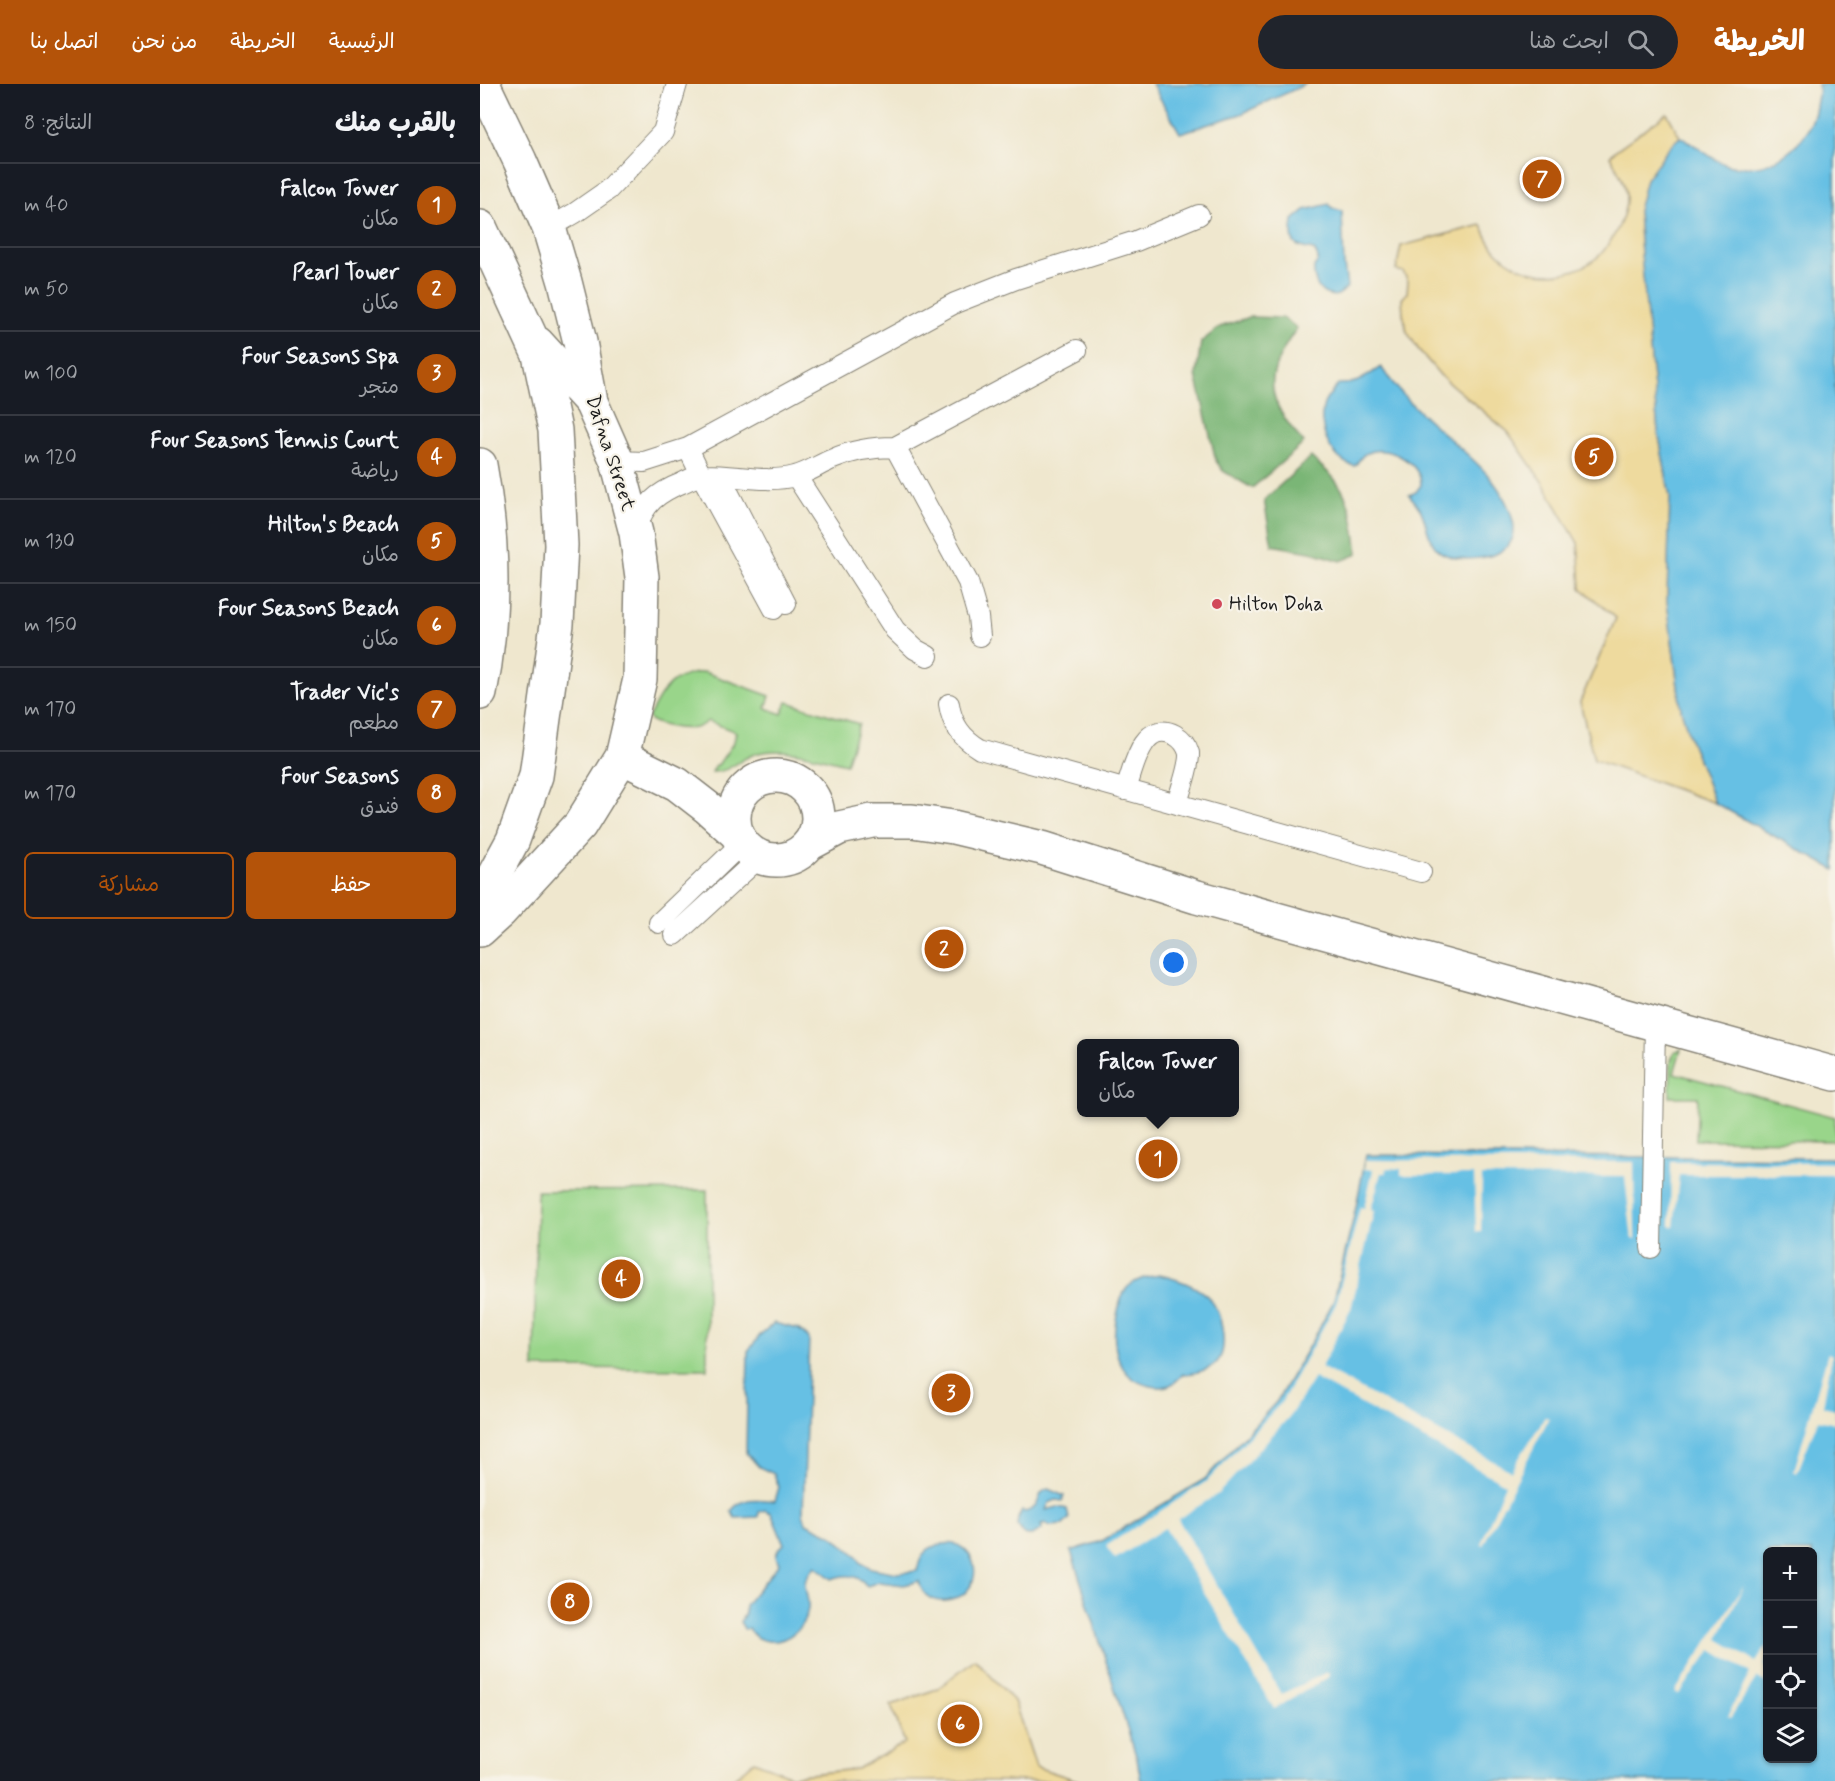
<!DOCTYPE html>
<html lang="ar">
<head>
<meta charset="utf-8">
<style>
	:root { --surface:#171b24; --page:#20242c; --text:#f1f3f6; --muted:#9ea1a6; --line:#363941; --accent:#b45309 }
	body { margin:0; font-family:Mynerve,"Playpen Sans Arabic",sans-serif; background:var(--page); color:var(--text); direction:rtl }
	.controls { position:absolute; right:18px; bottom:18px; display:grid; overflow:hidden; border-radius:9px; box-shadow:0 2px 4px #0004 }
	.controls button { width:54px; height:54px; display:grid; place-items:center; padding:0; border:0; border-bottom:2px solid var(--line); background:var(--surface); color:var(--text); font:30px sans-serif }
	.you { position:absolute; left:694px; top:879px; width:21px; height:21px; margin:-15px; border:4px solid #fff; border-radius:50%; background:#1a73e8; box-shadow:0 0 0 9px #1a73e833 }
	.badge { display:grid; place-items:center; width:39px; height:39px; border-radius:50%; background:var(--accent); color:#fff; font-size:20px; font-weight:700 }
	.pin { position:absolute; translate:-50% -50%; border:3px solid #fff; box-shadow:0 2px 6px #0006 }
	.popup { position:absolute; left:597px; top:955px; width:162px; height:78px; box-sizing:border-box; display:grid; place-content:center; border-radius:9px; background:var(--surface); filter:drop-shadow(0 2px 4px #0005); font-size:20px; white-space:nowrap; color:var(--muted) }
	.popup b { font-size:22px; color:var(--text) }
	.popup::after { content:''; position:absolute; left:50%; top:100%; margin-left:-12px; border:12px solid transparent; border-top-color:var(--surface) }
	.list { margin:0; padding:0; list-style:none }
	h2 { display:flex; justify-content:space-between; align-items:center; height:78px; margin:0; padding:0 24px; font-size:26px }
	h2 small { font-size:20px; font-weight:400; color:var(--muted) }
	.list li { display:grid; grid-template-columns:39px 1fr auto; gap:18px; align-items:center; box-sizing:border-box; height:84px; padding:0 24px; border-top:2px solid var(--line) }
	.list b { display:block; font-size:22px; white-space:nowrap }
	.list p { margin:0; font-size:20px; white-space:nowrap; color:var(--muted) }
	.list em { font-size:20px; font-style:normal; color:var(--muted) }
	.actions { display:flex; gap:12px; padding:18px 24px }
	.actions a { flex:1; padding:14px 0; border:2px solid var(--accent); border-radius:9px; text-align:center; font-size:21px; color:var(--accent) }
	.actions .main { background:var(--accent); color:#fff }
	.icon { flex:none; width:33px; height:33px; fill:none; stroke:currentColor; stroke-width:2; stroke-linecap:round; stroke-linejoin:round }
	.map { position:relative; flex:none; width:1355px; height:1697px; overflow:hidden; direction:ltr }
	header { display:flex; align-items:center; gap:36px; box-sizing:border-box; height:84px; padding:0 30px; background:var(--accent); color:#fff }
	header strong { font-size:28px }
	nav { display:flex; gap:33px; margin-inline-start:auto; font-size:21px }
	.search { width:420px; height:54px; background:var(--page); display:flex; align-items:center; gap:15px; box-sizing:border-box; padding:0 21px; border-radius:33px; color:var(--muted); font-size:22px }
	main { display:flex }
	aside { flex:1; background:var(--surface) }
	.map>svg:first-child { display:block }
	.green { fill:#99d58a; stroke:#5a7853; stroke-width:1.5 }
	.forest { fill:#7ab676; stroke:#4b6949; stroke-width:1.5 }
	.sand { fill:#eeda9e; stroke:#857b5d; stroke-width:1.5 }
	.water { fill:#66c0e4; stroke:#416e80; stroke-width:1.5; fill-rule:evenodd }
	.pier { fill:#efe7ce }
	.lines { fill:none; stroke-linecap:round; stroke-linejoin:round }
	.service-casing { stroke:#868275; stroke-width:22 }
	.minor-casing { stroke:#868275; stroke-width:36 }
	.secondary-casing { stroke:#868275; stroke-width:36 }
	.service { stroke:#fff; stroke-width:20 }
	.minor { stroke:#fff; stroke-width:33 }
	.secondary { stroke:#fff; stroke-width:33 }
	.poi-dot { fill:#d1495b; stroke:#f7f3e8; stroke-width:2 }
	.labels { text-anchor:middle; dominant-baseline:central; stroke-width:4.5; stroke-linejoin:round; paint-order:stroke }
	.street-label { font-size:20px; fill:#1c1c1c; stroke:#f7f3e8 }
	.poi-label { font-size:20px; fill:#1c1c1c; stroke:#f7f3e8; text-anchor:start }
</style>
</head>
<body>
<header>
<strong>الخريطة</strong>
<div class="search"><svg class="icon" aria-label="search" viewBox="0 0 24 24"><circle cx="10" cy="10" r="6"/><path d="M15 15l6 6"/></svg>ابحث هنا</div>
<nav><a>الرئيسية</a><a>الخريطة</a><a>من نحن</a><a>اتصل بنا</a></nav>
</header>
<main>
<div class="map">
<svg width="1355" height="1697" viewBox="0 0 1355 1697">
	<rect width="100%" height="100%" fill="#f7f3e8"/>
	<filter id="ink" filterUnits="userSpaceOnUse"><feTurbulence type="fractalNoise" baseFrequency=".0167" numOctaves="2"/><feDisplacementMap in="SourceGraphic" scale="12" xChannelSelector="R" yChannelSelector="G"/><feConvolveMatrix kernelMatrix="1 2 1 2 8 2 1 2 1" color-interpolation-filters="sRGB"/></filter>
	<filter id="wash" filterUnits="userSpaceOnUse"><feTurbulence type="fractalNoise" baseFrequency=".008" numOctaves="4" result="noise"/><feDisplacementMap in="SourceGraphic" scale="24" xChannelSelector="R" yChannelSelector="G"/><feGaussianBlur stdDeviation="1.35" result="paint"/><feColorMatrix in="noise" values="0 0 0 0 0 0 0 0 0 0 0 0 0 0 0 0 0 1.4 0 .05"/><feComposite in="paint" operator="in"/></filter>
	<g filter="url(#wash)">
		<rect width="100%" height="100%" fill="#efe7ce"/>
		<path class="green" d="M 224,588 L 290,612 L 286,624 L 302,630 L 307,618 L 379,640 L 366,680 C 339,674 306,662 278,669 C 261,673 250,689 232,688 L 236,681 L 238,681 L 254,658 L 256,648 L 228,637 C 224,640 219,643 215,644 C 204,646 175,642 168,634 C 183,606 189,591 224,588 Z
			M 1201,965 L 1194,989 L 1355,1033 L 1355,1057 L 1216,1056 L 1218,1013 L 1190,1013 L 1191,977 L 1194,968 Z
			M 227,1106 L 227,1285 L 54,1284 L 57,1107 Z"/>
		<path class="forest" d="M 770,233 L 803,234 L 817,244 C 782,294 785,314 824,359 L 772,404 L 743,387 L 736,377 L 716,291 L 721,258 L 740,243 Z
			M 831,373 C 839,381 849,388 856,397 C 872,417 875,445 878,470 L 861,477 L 835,469 L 792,461 L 784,416 Z"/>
		<path class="sand" d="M 1187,29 L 1200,53 L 1191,61 L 1166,95 L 1158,127 L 1160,158 L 1178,347 L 1190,413 L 1187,517 L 1193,565 L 1201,625 L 1209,652 L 1235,719 L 1114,676 L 1100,618 L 1136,534 L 1101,504 L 1098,459 L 1063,399 L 1028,348 L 961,292 L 938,265 L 927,248 L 923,230 L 922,215 L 927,209 L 928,197 L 923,188 L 916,186 L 921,162 L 1002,141 C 1016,190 1081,206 1119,172 C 1127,164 1134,152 1139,142 C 1143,133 1147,120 1146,110 C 1145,97 1136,83 1130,72 L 1136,66 Z
			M 495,1575 L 534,1617 L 556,1683 L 599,1697 L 251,1697 L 274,1677 L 311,1692 L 377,1685 L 425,1659 L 411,1621 L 457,1605 Z"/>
		<path class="water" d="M 672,0 L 826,0 L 761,30 L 700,49 Z
			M 1338,0 L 1355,0 L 1355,786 L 1235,719 L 1209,652 L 1201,625 L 1187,517 L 1190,413 L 1178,347 L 1162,181 L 1158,127 L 1166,95 L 1191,61 L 1200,53 C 1217,60 1229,75 1247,81 C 1252,83 1259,82 1265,83 C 1300,83 1330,57 1336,23 C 1337,15 1340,7 1338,0 Z
			M 849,120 L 852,124 L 862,127 L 864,181 L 867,203 C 860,211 856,214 846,210 C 837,206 833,194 834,184 C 835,181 838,178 838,175 C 838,171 836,169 834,166 C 812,163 810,159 813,136 L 825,126 Z
			M 901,283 C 920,311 944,333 970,355 C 992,375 1014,392 1027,420 C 1032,430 1038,448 1030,459 C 1018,476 980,479 962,469 C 947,460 948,440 940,425 C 937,420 933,415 929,411 L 936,408 L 941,401 C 941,378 907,360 887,369 C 881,371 879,377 875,382 C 851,378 836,342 844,320 C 847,313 854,306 859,300 C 878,301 885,293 901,283 Z
			M 886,1071 L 1355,1074 L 1355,1697 L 661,1697 L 657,1675 L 591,1467 L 622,1457 L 725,1395 L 797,1317 L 839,1245 L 854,1216 L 876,1123 ZM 1288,1468 L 1332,1468 L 1332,1674 L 1288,1674 Z
			M 680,1191 C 697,1195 717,1201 730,1215 C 741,1228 749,1262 738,1277 C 731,1286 714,1290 703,1290 C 694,1301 686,1305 671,1302 C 635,1295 630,1257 638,1227 C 640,1218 642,1208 649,1202 C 658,1194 669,1192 680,1191 Z
			M 294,1239 L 318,1245 L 329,1254 L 323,1429 L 326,1439 L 351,1451 L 376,1471 L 381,1479 L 391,1484 L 417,1489 L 437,1487 C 440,1472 446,1462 463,1460 C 470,1459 475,1459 481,1463 C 488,1467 492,1474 494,1481 C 501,1518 445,1532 439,1497 L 424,1501 L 399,1498 L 387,1502 C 378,1490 365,1490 352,1495 L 335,1482 C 316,1503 330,1505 328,1525 C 325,1544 307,1559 288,1557 C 279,1556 274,1553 269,1545 L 265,1546 L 260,1538 L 265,1529 L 265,1521 L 299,1480 L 296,1472 L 298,1466 L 304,1460 L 291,1429 L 285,1426 L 279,1428 L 278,1433 L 255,1434 L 251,1427 C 263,1412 278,1415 295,1417 L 299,1403 L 294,1390 L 279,1383 L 266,1369 L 268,1267 L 281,1250 Z
			M 568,1405 L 584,1412 L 582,1417 L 576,1416 L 569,1419 L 566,1426 L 578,1423 L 587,1425 L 589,1435 L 583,1441 L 570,1442 L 565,1439 L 561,1441 L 562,1445 C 556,1449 552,1453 544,1450 L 537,1441 L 538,1434 L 542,1427 L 545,1428 C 565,1422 554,1409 568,1405 Z"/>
		<path class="pier" d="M 885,1076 L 1154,1078 L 1155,1155 L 1152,1155 L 1145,1093 L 1002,1092 L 1001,1148 L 996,1148 L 994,1091 L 921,1091 L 921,1085 L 907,1084 L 906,1089 L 901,1089 L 891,1126 L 894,1127 L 871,1225 L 841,1283 L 1031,1387 L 1065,1333 L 1069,1334 L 1003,1461 L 1001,1460 L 1025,1400 L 834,1294 L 809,1333 L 738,1410 L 698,1435 L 801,1610 L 848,1588 L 850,1592 L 794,1625 L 685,1444 L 635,1475 L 626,1462 L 727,1397 L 801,1319 L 856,1220 L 880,1123 L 884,1124 L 893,1086 L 884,1085 Z
			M 1191,1078 L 1355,1079 L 1355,1091 L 1199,1091 L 1194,1143 L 1190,1142 Z
			M 1348,1269 L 1352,1271 L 1343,1322 L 1355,1325 L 1355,1340 L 1338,1336 L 1317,1389 L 1314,1387 Z
			M 1264,1501 L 1238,1555 L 1276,1578 L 1287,1562 L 1287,1575 L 1284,1582 L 1287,1585 L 1287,1599 L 1277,1594 L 1250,1634 L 1247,1633 L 1270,1589 L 1232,1566 L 1199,1610 L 1195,1608 Z"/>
	</g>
	<g filter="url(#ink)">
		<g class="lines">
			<defs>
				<path id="service" d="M 69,144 L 95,129 L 128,106 L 183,48 L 197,0
					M 415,363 L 488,498 L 498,533 L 500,552
					M 208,364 L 221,391 L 294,525
					M 137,377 L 164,378 L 208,364 L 475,219 L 536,195 L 656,157 L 719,131
					M 240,392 L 306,520
					M 316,392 L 415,546 L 435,565 L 448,572
					M 157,446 C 162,420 179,408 202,399 C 208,396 216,392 223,391 C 253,390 286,400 315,392 C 328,389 340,380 353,375 C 373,366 394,363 415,363 L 597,266
					M 469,620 C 472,641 482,654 500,665 L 941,788
					M 646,706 C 653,686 662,634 695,651 C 702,655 707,662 709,669 C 710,682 700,707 697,720
					M 179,839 L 262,759
					M 195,851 L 280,773
					M 1171,1164 L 1175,941"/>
				<path id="minor" d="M 142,673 L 197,700 L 228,724 L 257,750
					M254 734a42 42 0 1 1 84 0a42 42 0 1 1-84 0Z
					M 329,760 L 359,744 L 392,737 L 432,737 L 473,743 L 562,764 L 717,813 L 1355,990
					M 0,846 L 20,828 L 100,741 L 142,673 L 160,595 L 162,493 L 156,449 L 137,377 L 111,318 L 100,258 L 85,198 L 69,144 L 40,77 L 3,0"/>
				<path id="secondary" d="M 0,143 L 59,271 L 75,346 L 81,461 L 77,540 L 56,692 L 33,756 L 0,817
					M 57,259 L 111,318
					M 0,381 C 14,456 15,534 0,609"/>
			</defs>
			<use href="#service" class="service-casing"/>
			<use href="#minor" class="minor-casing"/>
			<use href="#secondary" class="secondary-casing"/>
			<use href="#service" class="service"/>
			<use href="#minor" class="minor"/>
			<use href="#secondary" class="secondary"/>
		</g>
	</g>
	<circle class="poi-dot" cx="737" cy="520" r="6"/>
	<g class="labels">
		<g class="street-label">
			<text transform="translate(130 369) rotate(72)">Dafna Street</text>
		</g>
		<g class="poi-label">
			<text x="749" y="520">Hilton Doha</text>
		</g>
	</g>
</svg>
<div class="controls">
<button>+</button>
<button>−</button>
<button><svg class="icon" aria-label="locate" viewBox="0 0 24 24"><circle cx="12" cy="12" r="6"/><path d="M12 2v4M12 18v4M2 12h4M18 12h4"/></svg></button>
<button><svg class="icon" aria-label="layers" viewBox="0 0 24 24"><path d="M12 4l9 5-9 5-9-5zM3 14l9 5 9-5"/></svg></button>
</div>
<div class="you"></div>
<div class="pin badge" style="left:678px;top:1075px">1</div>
<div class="popup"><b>Falcon Tower</b>مكان</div>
<div class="pin badge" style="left:464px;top:865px">2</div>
<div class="pin badge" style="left:471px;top:1309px">3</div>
<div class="pin badge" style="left:141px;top:1195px">4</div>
<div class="pin badge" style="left:1114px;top:373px">5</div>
<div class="pin badge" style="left:480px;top:1640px">6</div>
<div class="pin badge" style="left:1062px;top:95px">7</div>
<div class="pin badge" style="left:90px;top:1518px">8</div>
</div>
<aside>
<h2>بالقرب منك<small>النتائج: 8</small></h2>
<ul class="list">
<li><span class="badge">1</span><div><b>Falcon Tower</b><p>مكان</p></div><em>40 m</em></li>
<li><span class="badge">2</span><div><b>Pearl Tower</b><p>مكان</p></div><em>50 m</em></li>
<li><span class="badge">3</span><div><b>Four Seasons Spa</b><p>متجر</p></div><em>100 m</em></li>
<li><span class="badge">4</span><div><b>Four Seasons Tennis Court</b><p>رياضة</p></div><em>120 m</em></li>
<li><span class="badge">5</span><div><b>Hilton's Beach</b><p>مكان</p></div><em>130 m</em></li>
<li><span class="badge">6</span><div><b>Four Seasons Beach</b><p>مكان</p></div><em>150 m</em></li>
<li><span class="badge">7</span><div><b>Trader Vic's</b><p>مطعم</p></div><em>170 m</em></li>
<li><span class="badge">8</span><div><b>Four Seasons</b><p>فندق</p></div><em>170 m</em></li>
</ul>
<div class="actions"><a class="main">حفظ</a><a>مشاركة</a></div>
</aside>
</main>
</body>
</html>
